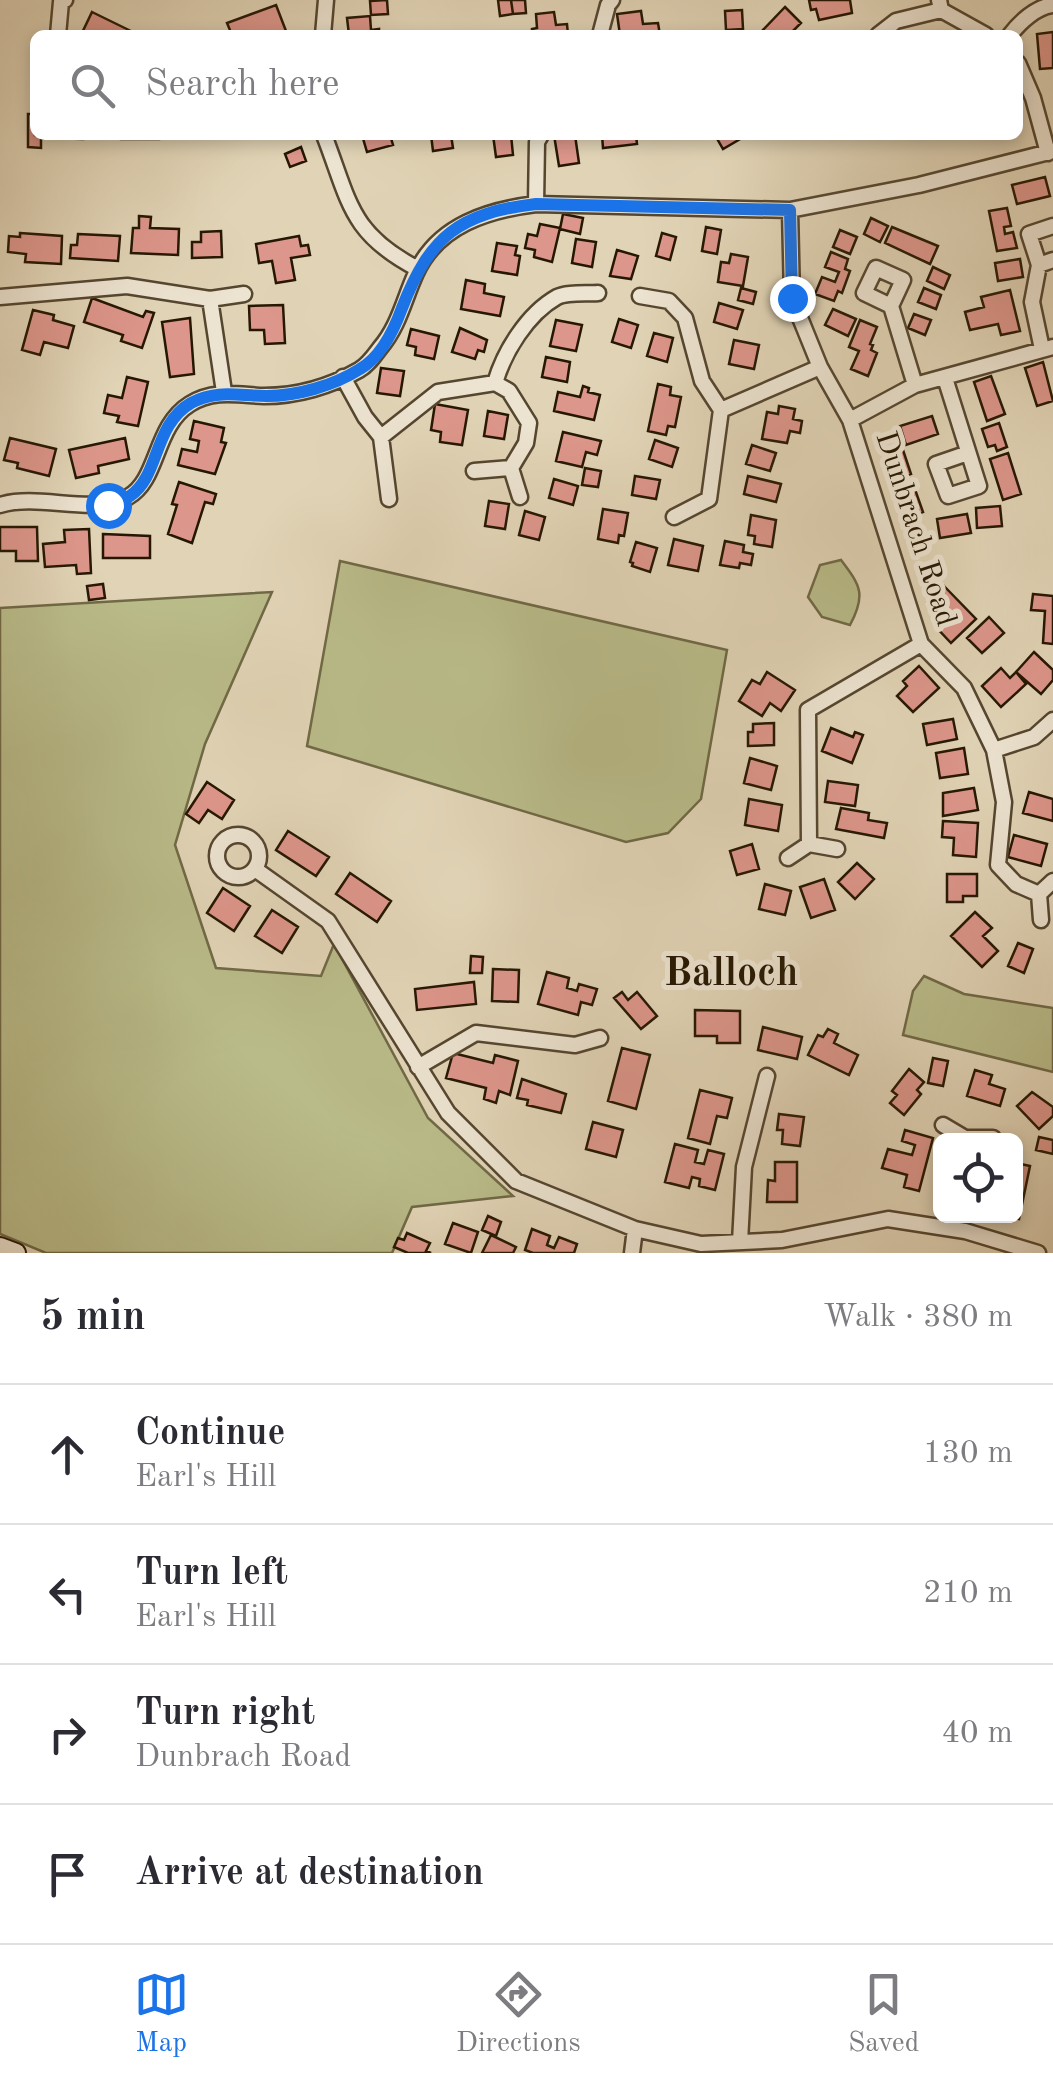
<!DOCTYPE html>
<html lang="en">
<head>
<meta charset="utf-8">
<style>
	:root { --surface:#fff; --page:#f7f7f7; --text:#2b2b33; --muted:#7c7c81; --line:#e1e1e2; --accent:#1a73e8 }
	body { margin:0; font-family:"Old Standard TT",serif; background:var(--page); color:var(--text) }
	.controls { position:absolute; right:30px; bottom:30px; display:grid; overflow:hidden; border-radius:15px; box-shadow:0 5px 15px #0003 }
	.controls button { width:90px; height:90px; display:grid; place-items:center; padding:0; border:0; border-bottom:2px solid var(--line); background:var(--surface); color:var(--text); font:50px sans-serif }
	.stop { position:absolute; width:30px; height:30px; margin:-22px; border:8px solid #1a73e8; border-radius:50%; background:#fff }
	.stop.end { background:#1a73e8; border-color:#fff; box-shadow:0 2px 10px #0008 }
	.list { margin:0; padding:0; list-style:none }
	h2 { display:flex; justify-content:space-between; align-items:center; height:130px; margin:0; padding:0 40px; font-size:42px }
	h2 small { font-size:32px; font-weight:400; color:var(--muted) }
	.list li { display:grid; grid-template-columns:65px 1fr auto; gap:30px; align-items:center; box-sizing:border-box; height:140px; padding:0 40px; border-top:2px solid var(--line) }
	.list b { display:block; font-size:38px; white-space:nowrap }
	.list p { margin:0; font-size:32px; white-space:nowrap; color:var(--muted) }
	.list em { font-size:32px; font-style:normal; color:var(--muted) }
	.icon { flex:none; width:55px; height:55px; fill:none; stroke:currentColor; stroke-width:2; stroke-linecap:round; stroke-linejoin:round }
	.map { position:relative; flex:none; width:1053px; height:1253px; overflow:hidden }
	.search { position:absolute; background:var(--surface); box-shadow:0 5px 15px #0003; left:30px; right:30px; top:30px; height:110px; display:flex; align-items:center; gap:25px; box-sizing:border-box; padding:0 35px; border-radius:15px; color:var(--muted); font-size:38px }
	.sheet { height:690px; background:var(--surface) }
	nav { display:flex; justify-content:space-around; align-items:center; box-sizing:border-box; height:140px; border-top:2px solid var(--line); background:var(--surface); font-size:28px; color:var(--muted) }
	nav a { display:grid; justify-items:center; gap:5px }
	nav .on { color:var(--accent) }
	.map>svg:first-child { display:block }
	.green { fill:#b9bb89; stroke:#706946; stroke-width:2.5 }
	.building { fill:#dd968b; stroke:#261703; stroke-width:2.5 }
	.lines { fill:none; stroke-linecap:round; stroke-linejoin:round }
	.street-casing { stroke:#554630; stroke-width:19 }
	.secondary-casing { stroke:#261703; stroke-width:22 }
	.street { stroke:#ece3d0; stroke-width:14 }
	.secondary { stroke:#ece3d0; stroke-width:18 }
	.route { stroke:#1a73e8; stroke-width:12 }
	.labels { text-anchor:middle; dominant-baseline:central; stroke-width:10; stroke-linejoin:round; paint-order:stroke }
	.street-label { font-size:30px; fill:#261703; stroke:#ece3d0 }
	.district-label { font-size:40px; font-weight:bold; fill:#261703; stroke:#ece3d0 }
</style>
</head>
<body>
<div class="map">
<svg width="1053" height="1253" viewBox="0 0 1053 1253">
	<rect width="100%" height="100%" fill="#e1d4b6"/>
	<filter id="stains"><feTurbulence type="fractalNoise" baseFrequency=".002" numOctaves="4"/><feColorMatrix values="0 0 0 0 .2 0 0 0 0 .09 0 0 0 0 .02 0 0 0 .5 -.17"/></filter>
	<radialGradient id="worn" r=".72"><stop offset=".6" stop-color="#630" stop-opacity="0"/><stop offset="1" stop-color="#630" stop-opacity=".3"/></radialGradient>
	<path class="green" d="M 841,560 C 861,586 866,595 850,625 L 822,617 L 808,597 L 820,565 Z
		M 340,561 L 727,650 L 701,799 L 668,833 L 626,842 L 307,746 Z
		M 272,592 L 205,744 L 175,845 L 216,968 L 321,976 L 334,944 L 428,1118 L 513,1196 L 412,1207 L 392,1253 L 46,1253 L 0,1234 L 0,608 Z
		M 924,976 L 964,994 L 1053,1008 L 1053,1072 L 903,1035 L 913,991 Z"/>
	<path class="building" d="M 387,0 L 388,14 L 371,15 L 370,1 Z
		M 498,0 L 511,0 L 513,14 L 500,16 Z
		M 511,0 L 525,0 L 526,13 L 513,14 Z
		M 809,0 L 850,0 L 852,13 L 819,20 L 816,9 L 811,10 Z
		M 276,5 L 286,31 L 274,35 L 232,35 L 227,23 Z
		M 785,7 L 801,23 L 789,35 L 766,35 L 762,31 Z
		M 742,10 L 743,29 L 726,30 L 725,11 Z
		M 641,11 L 643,24 L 658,23 L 660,35 L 620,35 L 617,14 Z
		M 92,12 L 139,35 L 81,35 Z
		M 554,12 L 556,25 L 567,24 L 568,35 L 532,35 L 532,29 L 537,28 L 536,14 Z
		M 370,16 L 371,30 L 379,29 L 379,35 L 349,35 L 347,18 Z
		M 1053,32 L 1053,68 L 1040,69 L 1037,34 Z
		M 28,114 L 35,114 L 35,135 L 83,135 L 83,139 L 41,138 L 41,148 L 28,147 Z
		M 121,135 L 159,135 L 159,139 L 121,139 Z
		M 362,135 L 390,135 L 393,145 L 367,152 Z
		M 431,135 L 451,135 L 453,148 L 433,151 Z
		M 493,135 L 511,135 L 513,155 L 496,157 Z
		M 554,135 L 575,135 L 579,163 L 559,166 Z
		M 602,135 L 636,135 L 637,144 L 603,148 Z
		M 715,135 L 747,135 L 723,149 Z
		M 301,147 L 306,161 L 290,167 L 285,154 Z
		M 1045,177 L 1050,196 L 1017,204 L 1012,185 Z
		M 1007,208 L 1011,226 L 1004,227 L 1005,234 L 1013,232 L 1017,248 L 997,251 L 989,211 Z
		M 563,214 L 583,218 L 580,234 L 560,229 Z
		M 139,216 L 151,217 L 150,228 L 179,229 L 178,255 L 131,253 L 133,228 L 139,228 Z
		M 871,218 L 888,226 L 880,242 L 864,234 Z
		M 540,224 L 560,228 L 552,262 L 534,257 L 535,250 L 525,248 L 528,234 L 537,236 Z
		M 706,227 L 721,230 L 717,254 L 702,251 Z
		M 892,227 L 938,246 L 930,264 L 885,243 Z
		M 840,230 L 857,237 L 850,254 L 833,247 Z
		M 221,231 L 222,257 L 192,258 L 192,242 L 201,242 L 201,232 Z
		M 20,233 L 62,236 L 61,264 L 25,262 L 26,254 L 8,252 L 9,236 L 20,237 Z
		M 662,233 L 676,237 L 670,260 L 656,256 Z
		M 78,234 L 120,236 L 118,261 L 70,258 L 71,245 L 77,245 Z
		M 299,236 L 301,246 L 308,245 L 310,255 L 291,258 L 295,280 L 276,283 L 272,261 L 259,263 L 256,244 Z
		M 576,239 L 596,242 L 592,267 L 572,263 Z
		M 497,243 L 517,246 L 515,255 L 520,256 L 517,275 L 492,271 Z
		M 617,250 L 638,256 L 631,279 L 610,276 Z
		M 831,252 L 848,259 L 845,269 L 850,271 L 842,293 L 838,291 L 834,301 L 815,294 L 822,277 L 835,282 L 839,272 L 825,267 Z
		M 731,254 L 748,257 L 743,286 L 718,282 L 721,262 L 729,263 Z
		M 1020,259 L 1023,277 L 998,281 L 995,263 Z
		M 933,267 L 950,275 L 944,289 L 927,281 Z
		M 466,280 L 485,284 L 484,293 L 504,297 L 500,316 L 461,309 Z
		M 741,288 L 756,292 L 753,304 L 738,300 Z
		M 924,288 L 941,295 L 936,309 L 918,302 Z
		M 1010,290 L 1020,331 L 1001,335 L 998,324 L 970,330 L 965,312 L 984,307 L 981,297 Z
		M 92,298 L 143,317 L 146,311 L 154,313 L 142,348 L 121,341 L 123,335 L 84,322 Z
		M 719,303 L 743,310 L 737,329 L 714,322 Z
		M 283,305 L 285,343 L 265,344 L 264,330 L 250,330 L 249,306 Z
		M 833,309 L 856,319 L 848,336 L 825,325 Z
		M 33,310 L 54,315 L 53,320 L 74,326 L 68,348 L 44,342 L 40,355 L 22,350 Z
		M 914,314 L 931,320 L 925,335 L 908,328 Z
		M 190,318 L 194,374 L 170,377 L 162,322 Z
		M 619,319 L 638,325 L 631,348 L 612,342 Z
		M 556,320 L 582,325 L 576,351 L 550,346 Z
		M 860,320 L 877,327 L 870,344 L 873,345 L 871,350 L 877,353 L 868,376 L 851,369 L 859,351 L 849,347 Z
		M 460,328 L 487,340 L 484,352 L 478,350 L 475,359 L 452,352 Z
		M 411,329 L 439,336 L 434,359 L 415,355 L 416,347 L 407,345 Z
		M 654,333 L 673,338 L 667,362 L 647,356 Z
		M 734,340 L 759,345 L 754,369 L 729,364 Z
		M 546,357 L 570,362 L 567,382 L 542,377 Z
		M 1043,362 L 1053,401 L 1037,406 L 1025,368 Z
		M 381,368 L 404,371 L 400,396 L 377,393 Z
		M 991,376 L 1005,414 L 987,421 L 974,382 Z
		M 127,377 L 148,382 L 138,426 L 117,422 L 119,416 L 104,413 L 108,395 L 122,398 Z
		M 658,384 L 671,387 L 670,395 L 681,397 L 675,427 L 668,426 L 666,435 L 648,431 Z
		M 583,386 L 589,388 L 588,392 L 600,395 L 594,420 L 554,411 L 558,392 L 580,397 Z
		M 435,404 L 468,410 L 462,445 L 440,442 L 441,432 L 431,430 Z
		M 779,406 L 795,409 L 793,419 L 802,421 L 800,433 L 790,431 L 787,443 L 762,439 L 767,412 L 778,414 Z
		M 488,411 L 508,415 L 504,439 L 484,436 Z
		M 932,416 L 938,434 L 906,445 L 900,426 Z
		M 194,421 L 224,428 L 221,442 L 226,443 L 215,474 L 178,465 L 182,449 L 197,452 L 199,441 L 190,439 Z
		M 999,423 L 1007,447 L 997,451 L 995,445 L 988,447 L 982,429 Z
		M 563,432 L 601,441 L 597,455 L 586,452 L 582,467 L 556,461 Z
		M 10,438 L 56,449 L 49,476 L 17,468 L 18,463 L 4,460 Z
		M 125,438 L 129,459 L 98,466 L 99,473 L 76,478 L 69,450 Z
		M 655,440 L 678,448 L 672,467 L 649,459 Z
		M 752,445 L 776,453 L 770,471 L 746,464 Z
		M 903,450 L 911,474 L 894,480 L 886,456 Z
		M 1008,453 L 1021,494 L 1003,500 L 990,459 Z
		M 585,468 L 601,471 L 598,487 L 582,485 Z
		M 635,476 L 660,480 L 656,499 L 632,495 Z
		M 748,476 L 781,484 L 776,502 L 744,494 Z
		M 554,479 L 578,486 L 573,505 L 549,498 Z
		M 912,481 L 923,512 L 905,519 L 894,488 Z
		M 179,482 L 216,494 L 213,504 L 205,502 L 192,543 L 168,534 L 177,505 L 172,504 Z
		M 489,501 L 509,504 L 505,529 L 485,526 Z
		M 1000,506 L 1002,526 L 977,528 L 976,508 Z
		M 603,509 L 628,513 L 624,536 L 619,535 L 618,543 L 598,539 Z
		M 525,511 L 545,517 L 539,540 L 519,535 Z
		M 967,514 L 971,533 L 940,538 L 937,519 Z
		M 751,515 L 776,520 L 772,547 L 754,544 L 755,536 L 748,535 Z
		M 0,527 L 37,527 L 38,561 L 16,561 L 16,551 L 0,551 Z
		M 89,529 L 91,573 L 77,574 L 76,565 L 45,567 L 43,544 L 65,542 L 64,530 Z
		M 103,534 L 150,536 L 150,558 L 103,558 Z
		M 674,539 L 703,546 L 698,571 L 668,565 Z
		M 725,541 L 744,545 L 743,552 L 753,554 L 751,565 L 740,563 L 739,568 L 720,565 Z
		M 636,542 L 657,548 L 650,572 L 632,566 L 633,563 L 630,562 Z
		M 103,584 L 105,598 L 89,600 L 87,586 Z
		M 944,586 L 976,619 L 951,643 L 935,626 L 943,618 L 927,602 Z
		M 1033,594 L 1053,596 L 1053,644 L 1043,643 L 1045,611 L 1031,610 Z
		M 989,617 L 1004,633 L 982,653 L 967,638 Z
		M 1034,652 L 1053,670 L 1053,680 L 1041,694 L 1016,672 Z
		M 919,666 L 939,688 L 913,712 L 897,696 L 907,686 L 903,681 Z
		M 1001,668 L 1010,678 L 1016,672 L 1026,684 L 1001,707 L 982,686 Z
		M 767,672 L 795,690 L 781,711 L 770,703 L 762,716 L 739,701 L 752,680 L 760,684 Z
		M 953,719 L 957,739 L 927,745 L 923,724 Z
		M 774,723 L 774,745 L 748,746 L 748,732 L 753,732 L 753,724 Z
		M 831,728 L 853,737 L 855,732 L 863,735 L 852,763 L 822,751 Z
		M 964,748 L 968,774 L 940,778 L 936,753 Z
		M 750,758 L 777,766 L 771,790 L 744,783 Z
		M 828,781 L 858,785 L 855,806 L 825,802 Z
		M 207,782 L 234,800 L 222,819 L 208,810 L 199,823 L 186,814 Z
		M 974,788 L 978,810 L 943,816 L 943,793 Z
		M 1029,792 L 1053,799 L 1053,821 L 1023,813 Z
		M 749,799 L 782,805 L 778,831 L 745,825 Z
		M 841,808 L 869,813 L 868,820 L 887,823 L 884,838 L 836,829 Z
		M 943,821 L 978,823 L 976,857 L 953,855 L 954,838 L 942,837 Z
		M 288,831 L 329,857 L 316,876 L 276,850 Z
		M 1014,835 L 1047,844 L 1041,866 L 1008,857 Z
		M 752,844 L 759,869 L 737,875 L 730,851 Z
		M 857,863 L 874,879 L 855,899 L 838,882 Z
		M 350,873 L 391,901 L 377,922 L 336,894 Z
		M 947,874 L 977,874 L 977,896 L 963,896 L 963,902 L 947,902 Z
		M 824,879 L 835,910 L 811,918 L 800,887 Z
		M 765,884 L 791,891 L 785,915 L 759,909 Z
		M 223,888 L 250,906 L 234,931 L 207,913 Z
		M 272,910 L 298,927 L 282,953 L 255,936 Z
		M 975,912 L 992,928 L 983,936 L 998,951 L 982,967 L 951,936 Z
		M 1018,943 L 1033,949 L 1024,973 L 1008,966 Z
		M 471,956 L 483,957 L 482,973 L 470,973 Z
		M 493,969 L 519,970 L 518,1002 L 492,1001 Z
		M 547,972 L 569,978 L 567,988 L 577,991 L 579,984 L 597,989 L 592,1005 L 581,1002 L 578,1015 L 538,1004 Z
		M 474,982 L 476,1004 L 417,1010 L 415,989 Z
		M 622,992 L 628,1000 L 637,992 L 657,1016 L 641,1029 L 614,998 Z
		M 695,1010 L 740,1011 L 740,1043 L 717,1043 L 717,1036 L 695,1036 Z
		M 763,1027 L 802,1037 L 797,1059 L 758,1050 Z
		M 828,1029 L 838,1034 L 834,1043 L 858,1055 L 849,1075 L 808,1055 L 818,1035 L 823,1037 Z
		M 622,1048 L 650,1055 L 636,1109 L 608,1101 Z
		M 453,1053 L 493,1063 L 495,1055 L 518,1061 L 510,1095 L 499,1091 L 496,1103 L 484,1099 L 486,1088 L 446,1078 Z
		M 933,1058 L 948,1061 L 943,1086 L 928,1083 Z
		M 909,1069 L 924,1082 L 917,1090 L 921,1094 L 904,1115 L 890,1103 L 897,1095 L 892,1091 Z
		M 975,1070 L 992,1075 L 989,1084 L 1005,1089 L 1000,1106 L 967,1096 Z
		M 522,1079 L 566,1094 L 561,1113 L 527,1105 L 528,1100 L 517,1098 Z
		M 700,1090 L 732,1098 L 727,1118 L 717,1116 L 710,1144 L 688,1138 Z
		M 1032,1092 L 1053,1107 L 1053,1116 L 1039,1129 L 1017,1106 Z
		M 779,1114 L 804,1117 L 800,1146 L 782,1144 L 783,1130 L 777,1130 Z
		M 593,1122 L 623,1130 L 616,1157 L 586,1149 Z
		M 905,1130 L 933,1138 L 919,1191 L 904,1187 L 907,1175 L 882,1168 L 888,1149 L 912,1155 L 915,1145 L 902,1141 Z
		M 1039,1137 L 1053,1140 L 1053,1154 L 1036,1150 Z
		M 675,1144 L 698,1150 L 695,1162 L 704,1164 L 708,1150 L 724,1154 L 715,1190 L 699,1186 L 700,1179 L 692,1177 L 689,1188 L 665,1182 Z
		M 775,1162 L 797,1162 L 797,1202 L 767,1202 L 768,1180 L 775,1181 Z
		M 1016,1163 L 1030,1166 L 1019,1219 L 1004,1216 L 1016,1216 Z
		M 488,1216 L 501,1222 L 496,1236 L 482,1230 Z
		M 453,1223 L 478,1232 L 471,1253 L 445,1244 Z
		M 532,1229 L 550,1236 L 547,1245 L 554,1248 L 559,1237 L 577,1244 L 574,1253 L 533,1253 L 525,1250 Z
		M 407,1233 L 430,1243 L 426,1251 L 431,1253 L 408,1253 L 394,1247 L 398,1238 L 404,1240 Z
		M 491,1235 L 516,1247 L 513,1253 L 482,1253 Z"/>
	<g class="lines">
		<defs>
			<path id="street" d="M 939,0 L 941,10 L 986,35
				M 58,35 L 61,2 L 65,0
				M 323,35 L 326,0
				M 600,35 L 608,5 L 612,0
				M 878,35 L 896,21 L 941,10
				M 1010,35 C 1020,22 1036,7 1053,5
				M 1018,63 L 1033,98 L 1048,153
				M 324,135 C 350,202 349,233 418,269
				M 536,204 L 537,142 L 541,135
				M 790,210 L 792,298 L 820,367 L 850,420 L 921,644 L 964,688 L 994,750 L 1004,802 L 998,865 L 1016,884 L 1039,894
				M 1039,265 L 1053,260
				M 640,296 L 669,301 L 685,318 L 702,381 L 721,410
				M 0,297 L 127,286 L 210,299 L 224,392
				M 210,299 L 244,294
				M 891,306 L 864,293 L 876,268 L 903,280 L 891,306 L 915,385
				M 1042,349 L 1032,302 L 1039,265 L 1029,234 L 1053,226
				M 343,377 L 365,417 L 381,437 L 389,499
				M 945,378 L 979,486 L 948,496 L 936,464 L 968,453
				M 495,383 C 504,352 527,314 557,297 C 567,292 586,294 598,293
				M 850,420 L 915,385 L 1053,347
				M 381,437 L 438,392 L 495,383 L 509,391 L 529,423 L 526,443 L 511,468 L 474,471
				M 511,468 L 520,497
				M 0,505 C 40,493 93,516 128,497 C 159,480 154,426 190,404 C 214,389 238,395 264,396 C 297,396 331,386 359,370 C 368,365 374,356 380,348 C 399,326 404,299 416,273 C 438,225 488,210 536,204 L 790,210 L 919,185 L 1053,151
				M 674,517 L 709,499 L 721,410 L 820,367
				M 994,750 L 1034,737 L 1053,720
				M217 856a21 21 0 1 1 42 0a21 21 0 1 1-42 0Z
				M 809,844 L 808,710 L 921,644
				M 788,858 L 809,844 L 837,849
				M 255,869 L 328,921 L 448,1113 L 516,1181 L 635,1229 L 701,1244 L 782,1240 L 888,1219 L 965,1231 L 1038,1253
				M 1041,920 L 1039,894 L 1053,881
				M 418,1067 L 476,1033 L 575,1045 L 600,1038
				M 943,1125 L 965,1138 L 993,1138
				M 740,1242 L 744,1167 L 767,1076
				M 632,1253 L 635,1229"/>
			<path id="secondary" d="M 0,1247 L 16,1253"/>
		</defs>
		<use href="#street" class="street-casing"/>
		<use href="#secondary" class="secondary-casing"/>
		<use href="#street" class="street"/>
		<use href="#secondary" class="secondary"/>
	</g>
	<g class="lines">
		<path class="route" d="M 108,505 C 115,502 124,500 130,496 C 160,476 153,425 191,403 C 217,389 239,396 266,396 C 297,396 333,386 360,369 C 381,357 394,330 402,308 C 430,236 459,213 536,204 L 790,210 L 792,298"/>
	</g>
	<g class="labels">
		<g class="street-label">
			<text transform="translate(915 529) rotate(72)">Dunbrach Road</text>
		</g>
		<g class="district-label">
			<text x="731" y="975">Balloch</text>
		</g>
	</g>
	<rect width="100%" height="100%" filter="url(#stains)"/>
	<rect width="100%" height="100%" fill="url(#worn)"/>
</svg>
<div class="controls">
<button><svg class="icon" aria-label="locate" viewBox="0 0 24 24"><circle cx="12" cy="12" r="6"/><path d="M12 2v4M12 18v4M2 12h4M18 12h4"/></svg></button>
</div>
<div class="stop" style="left:108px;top:505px"></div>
<div class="stop end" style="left:792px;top:298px"></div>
<div class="search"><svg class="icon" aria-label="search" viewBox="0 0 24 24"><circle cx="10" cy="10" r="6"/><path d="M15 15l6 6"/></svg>Search here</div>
</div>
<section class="sheet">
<h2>5 min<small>Walk · 380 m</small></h2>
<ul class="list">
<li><svg class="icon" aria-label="ahead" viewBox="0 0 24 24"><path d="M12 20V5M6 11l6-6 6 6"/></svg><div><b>Continue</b><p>Earl's Hill</p></div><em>130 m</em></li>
<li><svg class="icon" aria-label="left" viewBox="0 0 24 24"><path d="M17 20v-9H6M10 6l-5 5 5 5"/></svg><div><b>Turn left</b><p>Earl's Hill</p></div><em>210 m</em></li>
<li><svg class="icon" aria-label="right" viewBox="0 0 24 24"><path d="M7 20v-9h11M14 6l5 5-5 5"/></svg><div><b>Turn right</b><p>Dunbrach Road</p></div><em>40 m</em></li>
<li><svg class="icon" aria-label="arrive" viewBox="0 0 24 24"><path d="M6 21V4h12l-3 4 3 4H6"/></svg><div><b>Arrive at destination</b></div></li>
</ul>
</section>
<nav>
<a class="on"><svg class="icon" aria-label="map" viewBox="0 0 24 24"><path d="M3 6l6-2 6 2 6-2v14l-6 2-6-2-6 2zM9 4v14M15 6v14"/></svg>Map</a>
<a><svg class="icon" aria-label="directions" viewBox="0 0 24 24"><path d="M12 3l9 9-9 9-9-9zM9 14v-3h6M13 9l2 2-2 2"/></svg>Directions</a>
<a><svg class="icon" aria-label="saved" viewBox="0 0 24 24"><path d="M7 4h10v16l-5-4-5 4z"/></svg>Saved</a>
</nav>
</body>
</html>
